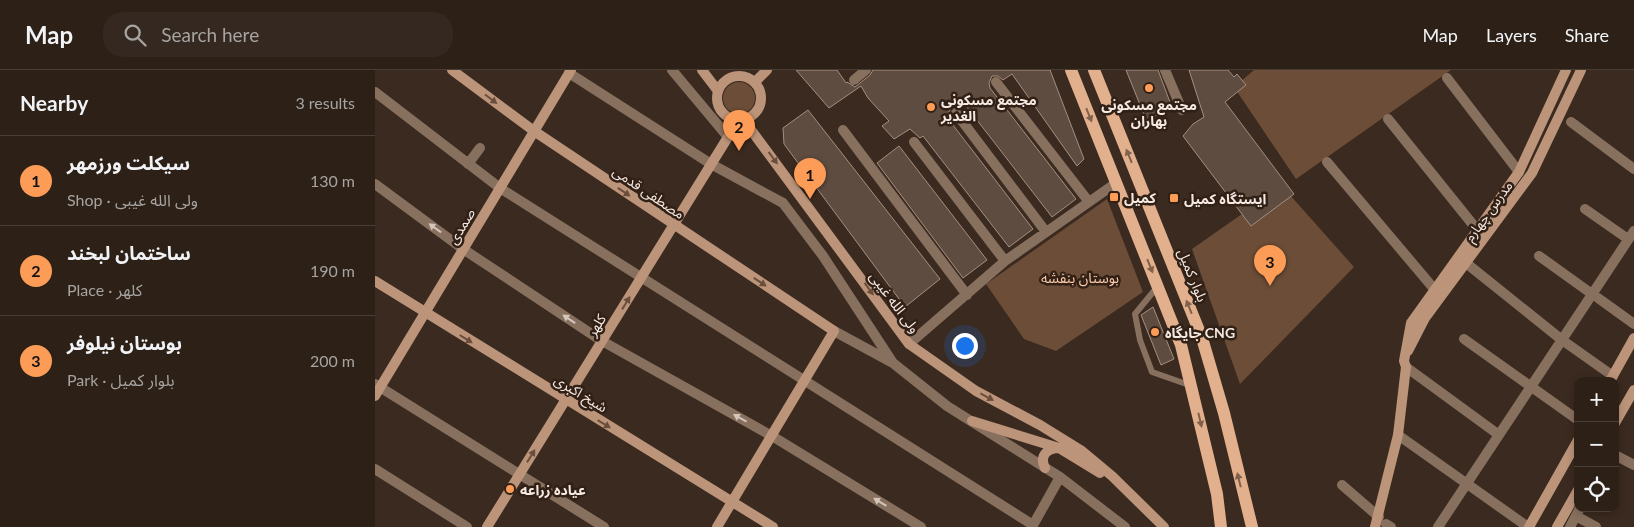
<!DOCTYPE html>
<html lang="en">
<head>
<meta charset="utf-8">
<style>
	:root { --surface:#2c2017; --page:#342820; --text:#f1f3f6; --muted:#a6a3a1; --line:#483e36; --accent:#fd9c56 }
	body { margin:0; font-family:Lato,"Noto Sans Arabic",sans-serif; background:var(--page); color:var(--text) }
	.controls { position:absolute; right:15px; bottom:15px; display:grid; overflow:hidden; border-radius:10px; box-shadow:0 2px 8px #0003 }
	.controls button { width:45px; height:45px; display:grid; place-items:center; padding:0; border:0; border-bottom:1px solid var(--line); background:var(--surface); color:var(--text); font:25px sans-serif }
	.you { position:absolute; left:589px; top:275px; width:18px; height:18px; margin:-12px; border:4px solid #fff; border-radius:50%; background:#1a73e8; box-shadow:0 0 0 8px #1a73e833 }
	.badge { display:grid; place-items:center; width:32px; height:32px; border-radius:50%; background:var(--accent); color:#111; font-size:16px; font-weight:700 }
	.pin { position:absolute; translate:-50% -41px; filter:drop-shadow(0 1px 2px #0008) }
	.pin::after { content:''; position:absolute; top:26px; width:18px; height:15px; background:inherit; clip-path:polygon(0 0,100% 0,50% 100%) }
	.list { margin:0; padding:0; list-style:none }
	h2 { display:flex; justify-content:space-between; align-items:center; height:65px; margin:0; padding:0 20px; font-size:21px }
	h2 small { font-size:16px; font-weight:400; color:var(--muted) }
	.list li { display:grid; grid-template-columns:32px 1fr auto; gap:15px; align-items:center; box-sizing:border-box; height:90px; padding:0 20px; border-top:1px solid var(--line) }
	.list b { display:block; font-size:19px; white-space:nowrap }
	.list p { margin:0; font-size:16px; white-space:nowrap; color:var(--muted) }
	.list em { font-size:16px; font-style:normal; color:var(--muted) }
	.icon { flex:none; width:28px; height:28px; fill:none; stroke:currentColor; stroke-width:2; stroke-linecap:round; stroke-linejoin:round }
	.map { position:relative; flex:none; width:1259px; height:457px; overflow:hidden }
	header { display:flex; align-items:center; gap:30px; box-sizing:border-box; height:70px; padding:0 25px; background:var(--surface); border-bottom:1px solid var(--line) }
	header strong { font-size:24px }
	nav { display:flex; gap:28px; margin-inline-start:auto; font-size:18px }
	.search { width:350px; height:45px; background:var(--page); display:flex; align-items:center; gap:12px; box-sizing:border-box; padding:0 18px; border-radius:20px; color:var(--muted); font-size:19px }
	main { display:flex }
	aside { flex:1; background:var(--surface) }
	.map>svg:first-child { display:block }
	.green { fill:#6c4d37 }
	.building { fill:#5f4c40; stroke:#a48f81 }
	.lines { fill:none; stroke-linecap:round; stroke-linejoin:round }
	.lane { stroke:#88705f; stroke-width:6 }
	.street { stroke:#88705f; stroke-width:10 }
	.secondary { stroke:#bc947a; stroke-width:10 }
	.primary { stroke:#e3b08e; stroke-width:12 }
	.oneway { fill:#694e3d }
	.oneway2 { fill:#81614b }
	.oneway3 { fill:#d4c5bb }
	.poi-dot { fill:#fd9c56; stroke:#312015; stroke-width:2 }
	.labels { text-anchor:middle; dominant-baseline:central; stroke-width:5; stroke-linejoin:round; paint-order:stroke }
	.poi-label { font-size:14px; font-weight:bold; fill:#f5e9e2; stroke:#312015; text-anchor:start }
	.street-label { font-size:14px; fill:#f5e9e2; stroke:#312015 }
	.park-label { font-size:14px; fill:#fccaaa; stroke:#312015 }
</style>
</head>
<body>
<header>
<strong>Map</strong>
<div class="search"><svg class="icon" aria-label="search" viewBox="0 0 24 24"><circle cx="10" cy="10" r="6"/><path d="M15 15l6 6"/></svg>Search here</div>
<nav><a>Map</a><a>Layers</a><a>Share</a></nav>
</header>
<main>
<aside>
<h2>Nearby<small>3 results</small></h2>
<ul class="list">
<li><span class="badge">1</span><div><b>سیکلت ورزمهر</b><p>Shop · ولی الله غیبی</p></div><em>130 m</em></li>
<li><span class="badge">2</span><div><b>ساختمان لبخند</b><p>Place · کلهر</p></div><em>190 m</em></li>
<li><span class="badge">3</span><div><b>بوستان نیلوفر</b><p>Park · بلوار کمیل</p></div><em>200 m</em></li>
</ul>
</aside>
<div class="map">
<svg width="1259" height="457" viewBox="0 0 1259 457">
	<rect width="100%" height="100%" fill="#3b2a1f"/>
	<path class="green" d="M 879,0 L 1076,0 L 921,109 L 859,17 Z
		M348 28a16 16 0 1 1 32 0a16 16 0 1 1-32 0Z
		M 907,116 L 979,197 L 865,314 L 817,179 Z
		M 732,129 L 768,222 L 681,281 L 649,269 L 611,214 Z"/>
	<path class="building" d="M 421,0 L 462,0 L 471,13 L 472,12 L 480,17 L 495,5 L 498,0 L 675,0 L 709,89 L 702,96 L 637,4 L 628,10 L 623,6 L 617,6 L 614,13 L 615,18 L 701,129 L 677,147 L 588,32 L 577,37 L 571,46 L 658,159 L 634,177 L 548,66 L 545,68 L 535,59 L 519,69 L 507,56 L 514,51 L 493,28 L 486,16 L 454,38 Z
		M 751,0 L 783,0 L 796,35 L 772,52 Z
		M 814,0 L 853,0 L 859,7 L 862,4 L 871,15 L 850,32 L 919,124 L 876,156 L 808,66 L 818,54 L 829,47 Z
		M 433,40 L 565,209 L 530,237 L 409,74 L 408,58 Z
		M 524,76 L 612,190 L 588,208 L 502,93 Z
		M 778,237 L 799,289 L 786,295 L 766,245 Z"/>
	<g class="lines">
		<path class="lane" d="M 783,216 L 760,244 L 765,270 L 777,302 L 817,316"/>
		<path class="street" d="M 297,0 L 353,67
			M 790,0 L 807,40
			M 194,3 L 336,94 L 408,133 L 448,186 L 518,293
			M 1072,8 L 1144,102
			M 479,10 L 491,0
			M 621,12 L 714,132
			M 0,22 L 125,118 L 658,455
			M 581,43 L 671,162
			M 1013,49 L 1103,161
			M 1196,52 L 1259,99
			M 468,60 L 592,225
			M 539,72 L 630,191
			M 952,92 L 1060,220
			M 93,94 L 105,78
			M 0,114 L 88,179 L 227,271 L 397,366 L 546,457
			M 1210,139 L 1253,169
			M 1164,186 L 1217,224
			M 1091,193 L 1187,270 L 1238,306
			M 1223,228 L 1259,254
			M 459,261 L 518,293 L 572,336 L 685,407 L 750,457
			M 1089,269 L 1203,350
			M 534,274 L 630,191 L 741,113
			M 1031,297 L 1124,365
			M 0,314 L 229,457
			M 1023,365 L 1153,457
			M 1240,385 L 1259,395
			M 0,399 L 92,457
			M 967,415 L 1004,447
			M 1201,446 L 1221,457
			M 1011,454 L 1016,457
			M 657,457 L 685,407
			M 1063,457 L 1259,161
			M 1195,457 L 1205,438"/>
		<path class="secondary" d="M 77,0 L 159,61 L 459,261 L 342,457
			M 327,0 L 343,21
			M342 28a22 22 0 1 1 44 0a22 22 0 1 1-44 0Z
			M 380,12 L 392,0
			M 368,49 L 534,274 L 601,321 L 665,355 L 707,381 L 737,406 L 789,457
			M 0,211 L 398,457
			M 1033,281 L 1050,248 L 1157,103 L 1206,0
			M 1235,311 L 1259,268
			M 0,326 L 196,0
			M 597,351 L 684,378 L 725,403
			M 1240,353 L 1259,320
			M 670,398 C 664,386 672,378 684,378
			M 112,457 L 353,67
			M 1000,457 L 1023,365 L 1031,297 L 1029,291 L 1036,253 L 1144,102 L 1191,0
			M 1154,457 L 1203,370
			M 1182,457 L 1203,420"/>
		<path class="primary" d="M 696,0 L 806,275 L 842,424 L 846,457
			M 719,0 L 827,268 L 849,343 L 877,457"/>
	</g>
	<defs><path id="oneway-solid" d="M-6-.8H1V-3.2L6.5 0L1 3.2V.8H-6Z" transform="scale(1.25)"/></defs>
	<g class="oneway">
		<use href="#oneway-solid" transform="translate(116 29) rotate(37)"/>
		<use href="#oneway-solid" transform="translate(398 88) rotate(54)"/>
		<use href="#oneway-solid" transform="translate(249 122) rotate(34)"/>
		<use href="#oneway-solid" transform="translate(385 212) rotate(33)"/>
		<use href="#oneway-solid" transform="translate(494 219) rotate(54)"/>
		<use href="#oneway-solid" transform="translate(251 233) rotate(-58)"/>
		<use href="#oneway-solid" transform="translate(91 269) rotate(32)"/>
		<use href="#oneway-solid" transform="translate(612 327) rotate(28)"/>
		<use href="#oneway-solid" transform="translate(229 354) rotate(31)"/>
		<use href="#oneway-solid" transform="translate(156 386) rotate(-58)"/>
	</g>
	<g class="oneway2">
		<use href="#oneway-solid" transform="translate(714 45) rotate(68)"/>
		<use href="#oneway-solid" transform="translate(754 86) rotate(-112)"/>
		<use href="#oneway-solid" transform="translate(775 196) rotate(68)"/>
		<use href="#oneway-solid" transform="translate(814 237) rotate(-112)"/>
		<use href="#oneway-solid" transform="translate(825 350) rotate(77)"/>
		<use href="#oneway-solid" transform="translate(864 410) rotate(-104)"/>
	</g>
	<g class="oneway3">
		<use href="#oneway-solid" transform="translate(60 158) rotate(-144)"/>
		<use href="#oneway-solid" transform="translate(194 249) rotate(-146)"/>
		<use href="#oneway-solid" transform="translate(365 348) rotate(-151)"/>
		<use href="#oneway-solid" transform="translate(505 432) rotate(-149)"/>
	</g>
	<g class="poi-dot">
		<circle cx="774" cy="18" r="5"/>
		<circle cx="556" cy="37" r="5"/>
		<rect x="734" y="122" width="10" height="10" rx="2.5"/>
		<rect x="794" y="123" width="10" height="10" rx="2.5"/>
		<circle cx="780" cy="262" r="5"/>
		<circle cx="135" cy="419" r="5"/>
	</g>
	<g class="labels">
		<g class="poi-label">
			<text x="566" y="29">مجتمع مسکونی<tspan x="566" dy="16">الغدیر</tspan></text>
			<text x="774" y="34" text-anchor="middle">مجتمع مسکونی<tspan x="774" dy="16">بهاران</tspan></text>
			<text x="749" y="127">کمیل</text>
			<text x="809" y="128">ایستگاه کمیل</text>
			<text x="790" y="262">جایگاه CNG</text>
			<text x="145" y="419">عیاده زراعه</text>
		</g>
		<g class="street-label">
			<text transform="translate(274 122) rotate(34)">مصطفی قدمی</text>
			<text transform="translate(1113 141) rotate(-54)">مدرس چهارم</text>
			<text transform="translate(86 156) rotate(-59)">صمدی</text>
			<text transform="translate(818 205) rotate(68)">بلوار کمیل</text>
			<text transform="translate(520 232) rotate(53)">ولی الله غیبی</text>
			<text transform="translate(221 255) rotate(-58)">کلهر</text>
			<text transform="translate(206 323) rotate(31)">شیخ اکبری</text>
		</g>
		<g class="park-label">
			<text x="705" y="207">بوستان بنفشه</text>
		</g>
	</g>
</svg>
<div class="controls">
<button>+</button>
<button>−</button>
<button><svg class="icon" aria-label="locate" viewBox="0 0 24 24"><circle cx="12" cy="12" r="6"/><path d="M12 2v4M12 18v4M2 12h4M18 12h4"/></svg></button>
</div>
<div class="you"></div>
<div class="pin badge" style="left:435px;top:129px">1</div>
<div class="pin badge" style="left:364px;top:81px">2</div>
<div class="pin badge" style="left:895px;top:216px">3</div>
</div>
</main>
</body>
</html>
